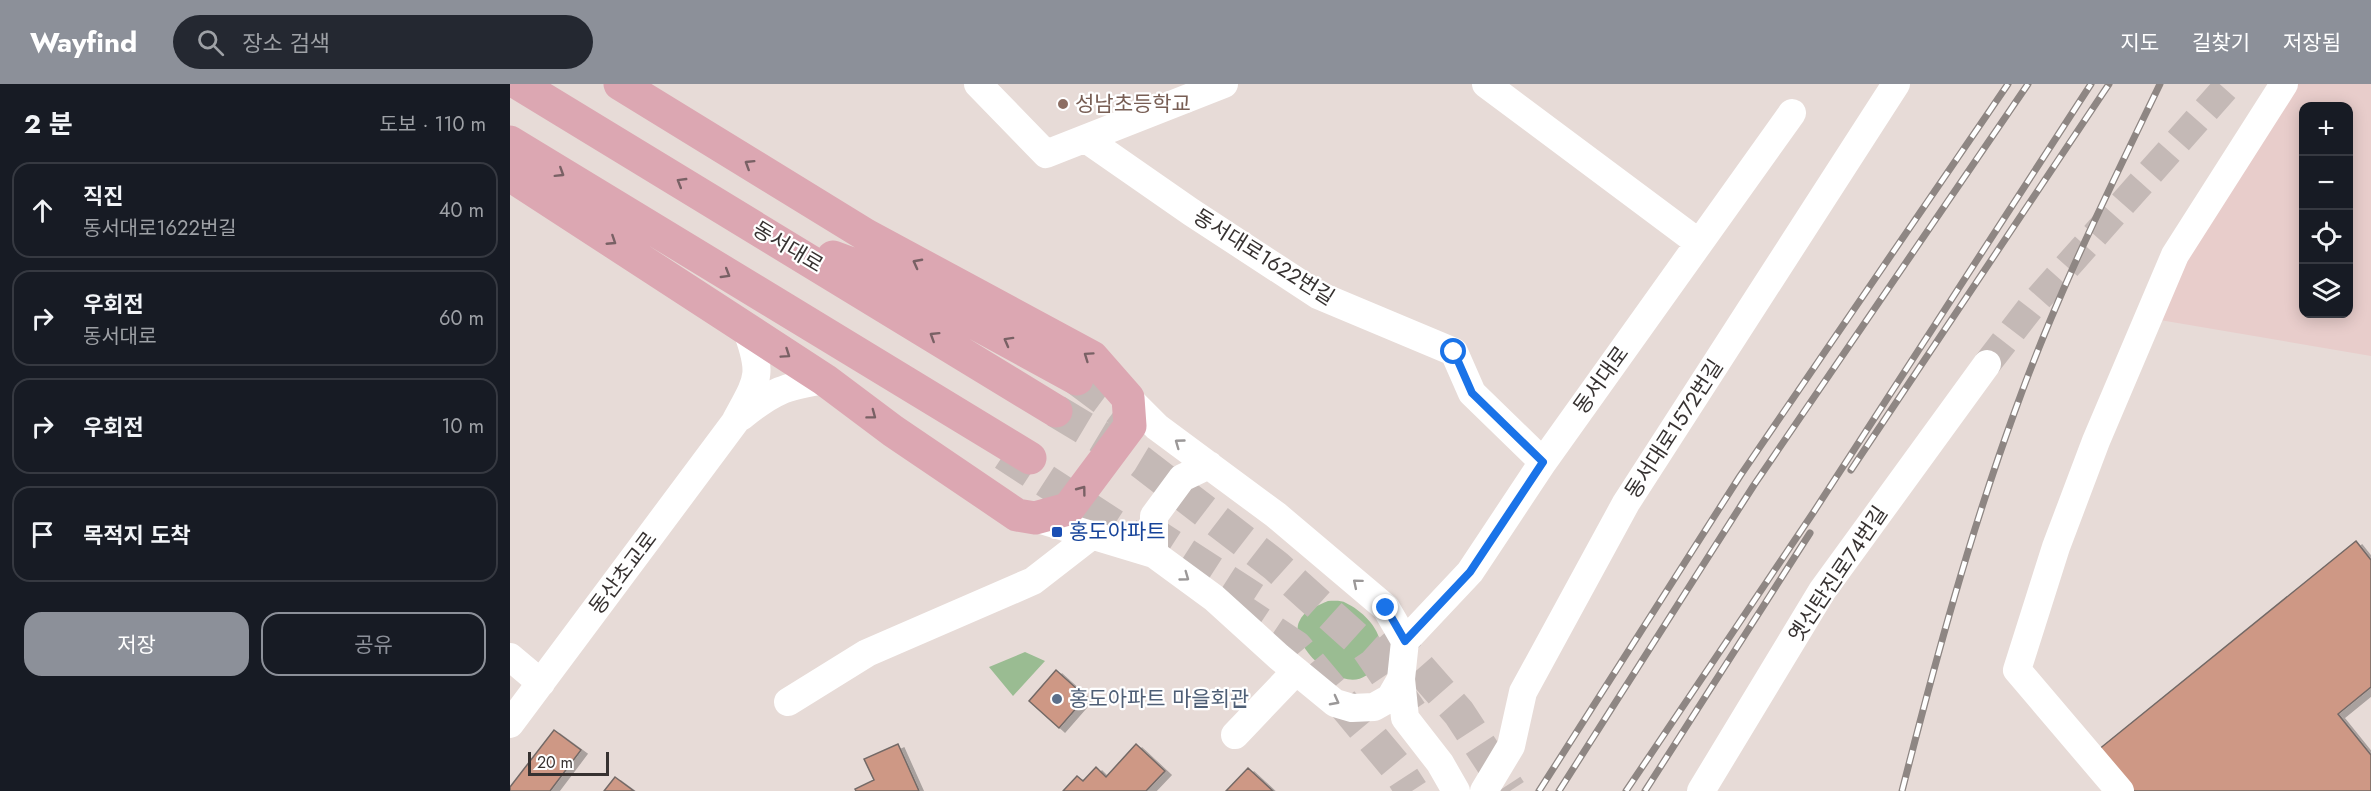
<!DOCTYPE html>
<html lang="ko">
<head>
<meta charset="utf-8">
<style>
	:root { --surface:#171b24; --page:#242831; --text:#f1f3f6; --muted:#9ea1a6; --line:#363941; --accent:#8c9099 }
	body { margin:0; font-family:Jost,"Noto Sans KR",sans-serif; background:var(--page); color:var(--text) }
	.controls { position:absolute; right:18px; top:18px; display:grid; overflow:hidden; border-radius:12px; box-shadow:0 3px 15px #0003 }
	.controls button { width:54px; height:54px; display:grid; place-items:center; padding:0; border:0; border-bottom:2px solid var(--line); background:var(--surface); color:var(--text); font:30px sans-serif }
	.scale { position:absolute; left:18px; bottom:15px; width:81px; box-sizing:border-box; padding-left:6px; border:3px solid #373231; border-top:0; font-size:16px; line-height:21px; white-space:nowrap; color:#373231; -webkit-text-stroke:4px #fff; paint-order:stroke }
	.stop { position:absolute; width:18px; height:18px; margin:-14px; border:4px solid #1a73e8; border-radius:50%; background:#fff }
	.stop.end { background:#1a73e8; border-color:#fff; box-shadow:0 2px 6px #0008 }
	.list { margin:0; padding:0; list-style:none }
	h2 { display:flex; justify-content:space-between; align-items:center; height:78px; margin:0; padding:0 24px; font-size:26px }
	h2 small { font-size:20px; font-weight:400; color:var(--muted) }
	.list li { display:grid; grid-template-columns:39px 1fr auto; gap:18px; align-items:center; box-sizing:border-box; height:96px; margin:0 12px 12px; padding:0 12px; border:2px solid var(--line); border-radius:18px }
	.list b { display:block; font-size:22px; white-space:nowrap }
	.list p { margin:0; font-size:20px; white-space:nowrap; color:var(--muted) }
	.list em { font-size:20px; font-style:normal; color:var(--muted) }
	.actions { display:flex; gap:12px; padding:18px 24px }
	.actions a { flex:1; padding:14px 0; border:2px solid var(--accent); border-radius:18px; text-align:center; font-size:21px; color:var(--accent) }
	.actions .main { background:var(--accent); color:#fff }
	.icon { flex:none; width:33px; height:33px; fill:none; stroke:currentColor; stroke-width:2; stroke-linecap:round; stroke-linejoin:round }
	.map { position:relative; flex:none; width:1861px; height:707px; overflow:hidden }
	header { display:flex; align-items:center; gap:36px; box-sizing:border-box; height:84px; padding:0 30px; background:var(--accent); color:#fff }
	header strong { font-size:28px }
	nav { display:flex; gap:33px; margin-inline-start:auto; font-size:21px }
	.search { width:420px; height:54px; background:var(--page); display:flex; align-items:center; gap:15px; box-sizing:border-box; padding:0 21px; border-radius:33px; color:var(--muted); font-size:22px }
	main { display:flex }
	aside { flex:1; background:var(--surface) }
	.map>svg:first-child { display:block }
	.industrial { fill:#e8cdcb; fill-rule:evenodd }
	.green { fill:#9abc92 }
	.building { fill:#ce9885; stroke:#736966; stroke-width:1.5; filter:url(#shadow) }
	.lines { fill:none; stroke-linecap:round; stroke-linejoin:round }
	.minor-tunnel { stroke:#c4b9b6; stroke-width:28; stroke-dasharray:28 14; stroke-linecap:butt }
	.major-tunnel { stroke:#c4b9b6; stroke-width:33; stroke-dasharray:33 16; stroke-linecap:butt }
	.minor { stroke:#fff; stroke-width:28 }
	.major { stroke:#dca7b2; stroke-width:33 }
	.rail-casing { stroke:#8e8683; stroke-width:7 }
	.rail { stroke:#fff; stroke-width:4.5; stroke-dasharray:14; stroke-linecap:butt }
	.oneway { stroke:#796165 }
	.oneway2 { stroke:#9b9898 }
	.route { stroke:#1a73e8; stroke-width:8 }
	.education-dot { fill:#8d6e63; stroke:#fff; stroke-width:2 }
	.transit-dot { fill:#1a4fb4; stroke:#fff; stroke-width:2 }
	.service-dot { fill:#5c6f8a; stroke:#fff; stroke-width:2 }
	.labels { text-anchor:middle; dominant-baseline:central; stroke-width:4.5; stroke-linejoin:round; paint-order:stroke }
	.education-label { font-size:21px; fill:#785e54; stroke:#fff; text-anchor:start }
	.street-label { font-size:21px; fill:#373231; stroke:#fff }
	.transit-label { font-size:21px; fill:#164399; stroke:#fff; text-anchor:start }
	.service-label { font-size:21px; fill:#4e5e75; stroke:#fff; text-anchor:start }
</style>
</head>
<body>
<header>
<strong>Wayfind</strong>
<div class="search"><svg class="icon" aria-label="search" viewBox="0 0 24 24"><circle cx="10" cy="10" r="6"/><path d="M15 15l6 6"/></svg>장소 검색</div>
<nav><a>지도</a><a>길찾기</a><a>저장됨</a></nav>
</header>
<main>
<aside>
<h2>2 분<small>도보 · 110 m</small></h2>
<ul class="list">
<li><svg class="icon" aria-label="ahead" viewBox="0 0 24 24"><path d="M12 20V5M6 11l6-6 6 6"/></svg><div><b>직진</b><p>동서대로1622번길</p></div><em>40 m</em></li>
<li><svg class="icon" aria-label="right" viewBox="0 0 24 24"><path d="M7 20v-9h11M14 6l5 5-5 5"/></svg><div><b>우회전</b><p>동서대로</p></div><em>60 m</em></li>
<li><svg class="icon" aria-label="right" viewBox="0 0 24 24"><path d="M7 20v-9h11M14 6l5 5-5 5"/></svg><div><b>우회전</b></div><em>10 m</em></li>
<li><svg class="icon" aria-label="arrive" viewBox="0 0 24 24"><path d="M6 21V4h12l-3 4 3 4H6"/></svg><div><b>목적지 도착</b></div></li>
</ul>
<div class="actions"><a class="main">저장</a><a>공유</a></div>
</aside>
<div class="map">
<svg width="1861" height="707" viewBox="0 0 1861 707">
	<defs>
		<filter id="shadow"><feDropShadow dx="6" dy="4" stdDeviation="0" flood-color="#0004"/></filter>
	</defs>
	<rect width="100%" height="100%" fill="#e7dbd7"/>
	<path class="industrial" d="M 1778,0 L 1861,0 L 1861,272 L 1644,235 ZM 1794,22 L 1838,22 L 1838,230 L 1794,230 Z"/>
	<path class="green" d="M 818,517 C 823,517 831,516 836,519 C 851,526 872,545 870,564 C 870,568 867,573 866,577 C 848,627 777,564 789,538 C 794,526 807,522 818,517 Z
		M 515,568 L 535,577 L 503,612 L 479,583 Z"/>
	<path class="building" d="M 1846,457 L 1861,476 L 1861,603 L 1828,630 L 1861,671 L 1861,707 L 1621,707 L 1588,666 Z
		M 546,586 L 576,613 L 549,644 L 519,617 Z
		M 44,646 L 71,666 L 40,707 L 0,707 L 0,703 Z
		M 388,660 L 409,707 L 346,707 L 345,705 L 364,696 L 354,675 Z
		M 626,660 L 655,687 L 636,707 L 553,707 L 567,692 L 573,697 L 586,683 L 596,693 Z
		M 738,684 L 763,707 L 716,707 Z
		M 105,693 L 124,707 L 94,707 Z"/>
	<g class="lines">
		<path class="minor-tunnel" d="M 1477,280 L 1521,223 L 1719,0"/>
		<path class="major-tunnel" d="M 567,295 L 638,348
			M 546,327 L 631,378 L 766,482 L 858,565 L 901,628
			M 494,370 L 648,470
			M 634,444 L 757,523
			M 723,521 L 786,563 L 887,684 L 902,707
			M 877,547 L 949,629 L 1000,707"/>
		<path class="minor" d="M 468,0 L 536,70 L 714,0
			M 976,0 L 1189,159
			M 576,55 L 681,128 L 808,211 L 944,268 L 962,309 L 1033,378
			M 231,333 C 264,306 274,303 315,296
			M 525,434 L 644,470 L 704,514 L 769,573 L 825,619 L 842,624 L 864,623 L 880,614 L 891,595 L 895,557 L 876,524 L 766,431 L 647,343 L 618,314
			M 644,470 L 644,432 L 672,394 L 699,381
			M 895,557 L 960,488 L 1033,378 L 1282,29
			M 0,573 L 31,599
			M 891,595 L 895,634 L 930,679 L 946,707
			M 278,618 L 357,569 L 523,497 L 581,452
			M 0,640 L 225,338 C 248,295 254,292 236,244
			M 725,651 L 786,587
			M 974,707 L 1001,662 L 1013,608 L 1116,419 L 1386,0
			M 1191,707 L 1312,507 L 1477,280
			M 1610,707 L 1507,586 L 1546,463 L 1586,357 L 1665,171 L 1774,0"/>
		<path class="major" d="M 9,0 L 546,327
			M 0,58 L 520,374
			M 0,91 L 315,296 L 383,347 L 507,431 L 525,434 L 558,425 L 620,342 L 618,314 L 582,273 L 356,151 L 110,0
			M 323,173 L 388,197 L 567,295"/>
		<defs>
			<path id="rail" d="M 1341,386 L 1599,0
				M 1029,707 L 1230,392 L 1498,0
				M 1049,707 L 1244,401 L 1518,0
				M 1116,707 L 1303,429 L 1581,0
				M 1135,707 L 1300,449
				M 1392,707 C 1425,578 1460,449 1506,324 C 1546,212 1599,106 1650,0"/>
		</defs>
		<use href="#rail" class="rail-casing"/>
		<use href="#rail" class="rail"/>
	</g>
	<defs><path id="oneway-chevron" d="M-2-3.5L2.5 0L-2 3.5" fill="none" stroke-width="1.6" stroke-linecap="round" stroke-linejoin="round" transform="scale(1.5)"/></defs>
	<g class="oneway">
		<use href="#oneway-chevron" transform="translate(239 80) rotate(-148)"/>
		<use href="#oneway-chevron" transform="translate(50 89) rotate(32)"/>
		<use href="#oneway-chevron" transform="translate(171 98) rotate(-149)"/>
		<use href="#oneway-chevron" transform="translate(102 157) rotate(33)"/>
		<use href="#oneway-chevron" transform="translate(407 179) rotate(-152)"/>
		<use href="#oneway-chevron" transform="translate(216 190) rotate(31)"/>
		<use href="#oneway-chevron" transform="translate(424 252) rotate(-148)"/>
		<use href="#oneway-chevron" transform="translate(498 257) rotate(-151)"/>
		<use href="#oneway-chevron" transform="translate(276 270) rotate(34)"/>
		<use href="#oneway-chevron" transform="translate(578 272) rotate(-145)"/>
		<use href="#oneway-chevron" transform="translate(362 331) rotate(37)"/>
		<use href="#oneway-chevron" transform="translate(572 406) rotate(-53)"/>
	</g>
	<g class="oneway2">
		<use href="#oneway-chevron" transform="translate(669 359) rotate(-144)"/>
		<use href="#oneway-chevron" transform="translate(675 493) rotate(36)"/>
		<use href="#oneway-chevron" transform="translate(847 499) rotate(-140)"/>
		<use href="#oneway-chevron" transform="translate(825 617) rotate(28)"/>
	</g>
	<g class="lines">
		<path class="route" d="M 876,524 L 895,557 L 960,488 L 1033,378 L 962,309 L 944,268"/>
	</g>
	<circle class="education-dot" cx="553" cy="20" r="6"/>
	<rect class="transit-dot" x="541" y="442" width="12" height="12" rx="3"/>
	<circle class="service-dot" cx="547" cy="615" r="6"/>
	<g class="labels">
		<g class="education-label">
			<text x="565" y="20">성남초등학교</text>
		</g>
		<g class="street-label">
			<text transform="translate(278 163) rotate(31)">동서대로</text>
			<text transform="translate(754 173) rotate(32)">동서대로1622번길</text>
			<text transform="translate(1091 296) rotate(-54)">동서대로</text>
			<text transform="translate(1164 345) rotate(-57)">동서대로1572번길</text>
			<text transform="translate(113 489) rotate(-53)">동산초교로</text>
			<text transform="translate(1328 490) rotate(-56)">옛신탄진로74번길</text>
		</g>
		<g class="transit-label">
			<text x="559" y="448">홍도아파트</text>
		</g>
		<g class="service-label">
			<text x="559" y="615">홍도아파트 마을회관</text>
		</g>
	</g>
</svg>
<div class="controls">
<button>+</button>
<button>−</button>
<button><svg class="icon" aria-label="locate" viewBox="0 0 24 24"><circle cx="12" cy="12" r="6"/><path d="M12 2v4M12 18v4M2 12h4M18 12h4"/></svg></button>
<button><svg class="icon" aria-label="layers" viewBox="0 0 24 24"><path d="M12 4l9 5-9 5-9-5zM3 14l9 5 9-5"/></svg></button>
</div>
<div class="scale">20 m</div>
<div class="stop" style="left:944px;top:268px"></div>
<div class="stop end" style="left:876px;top:524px"></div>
</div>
</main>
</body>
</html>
